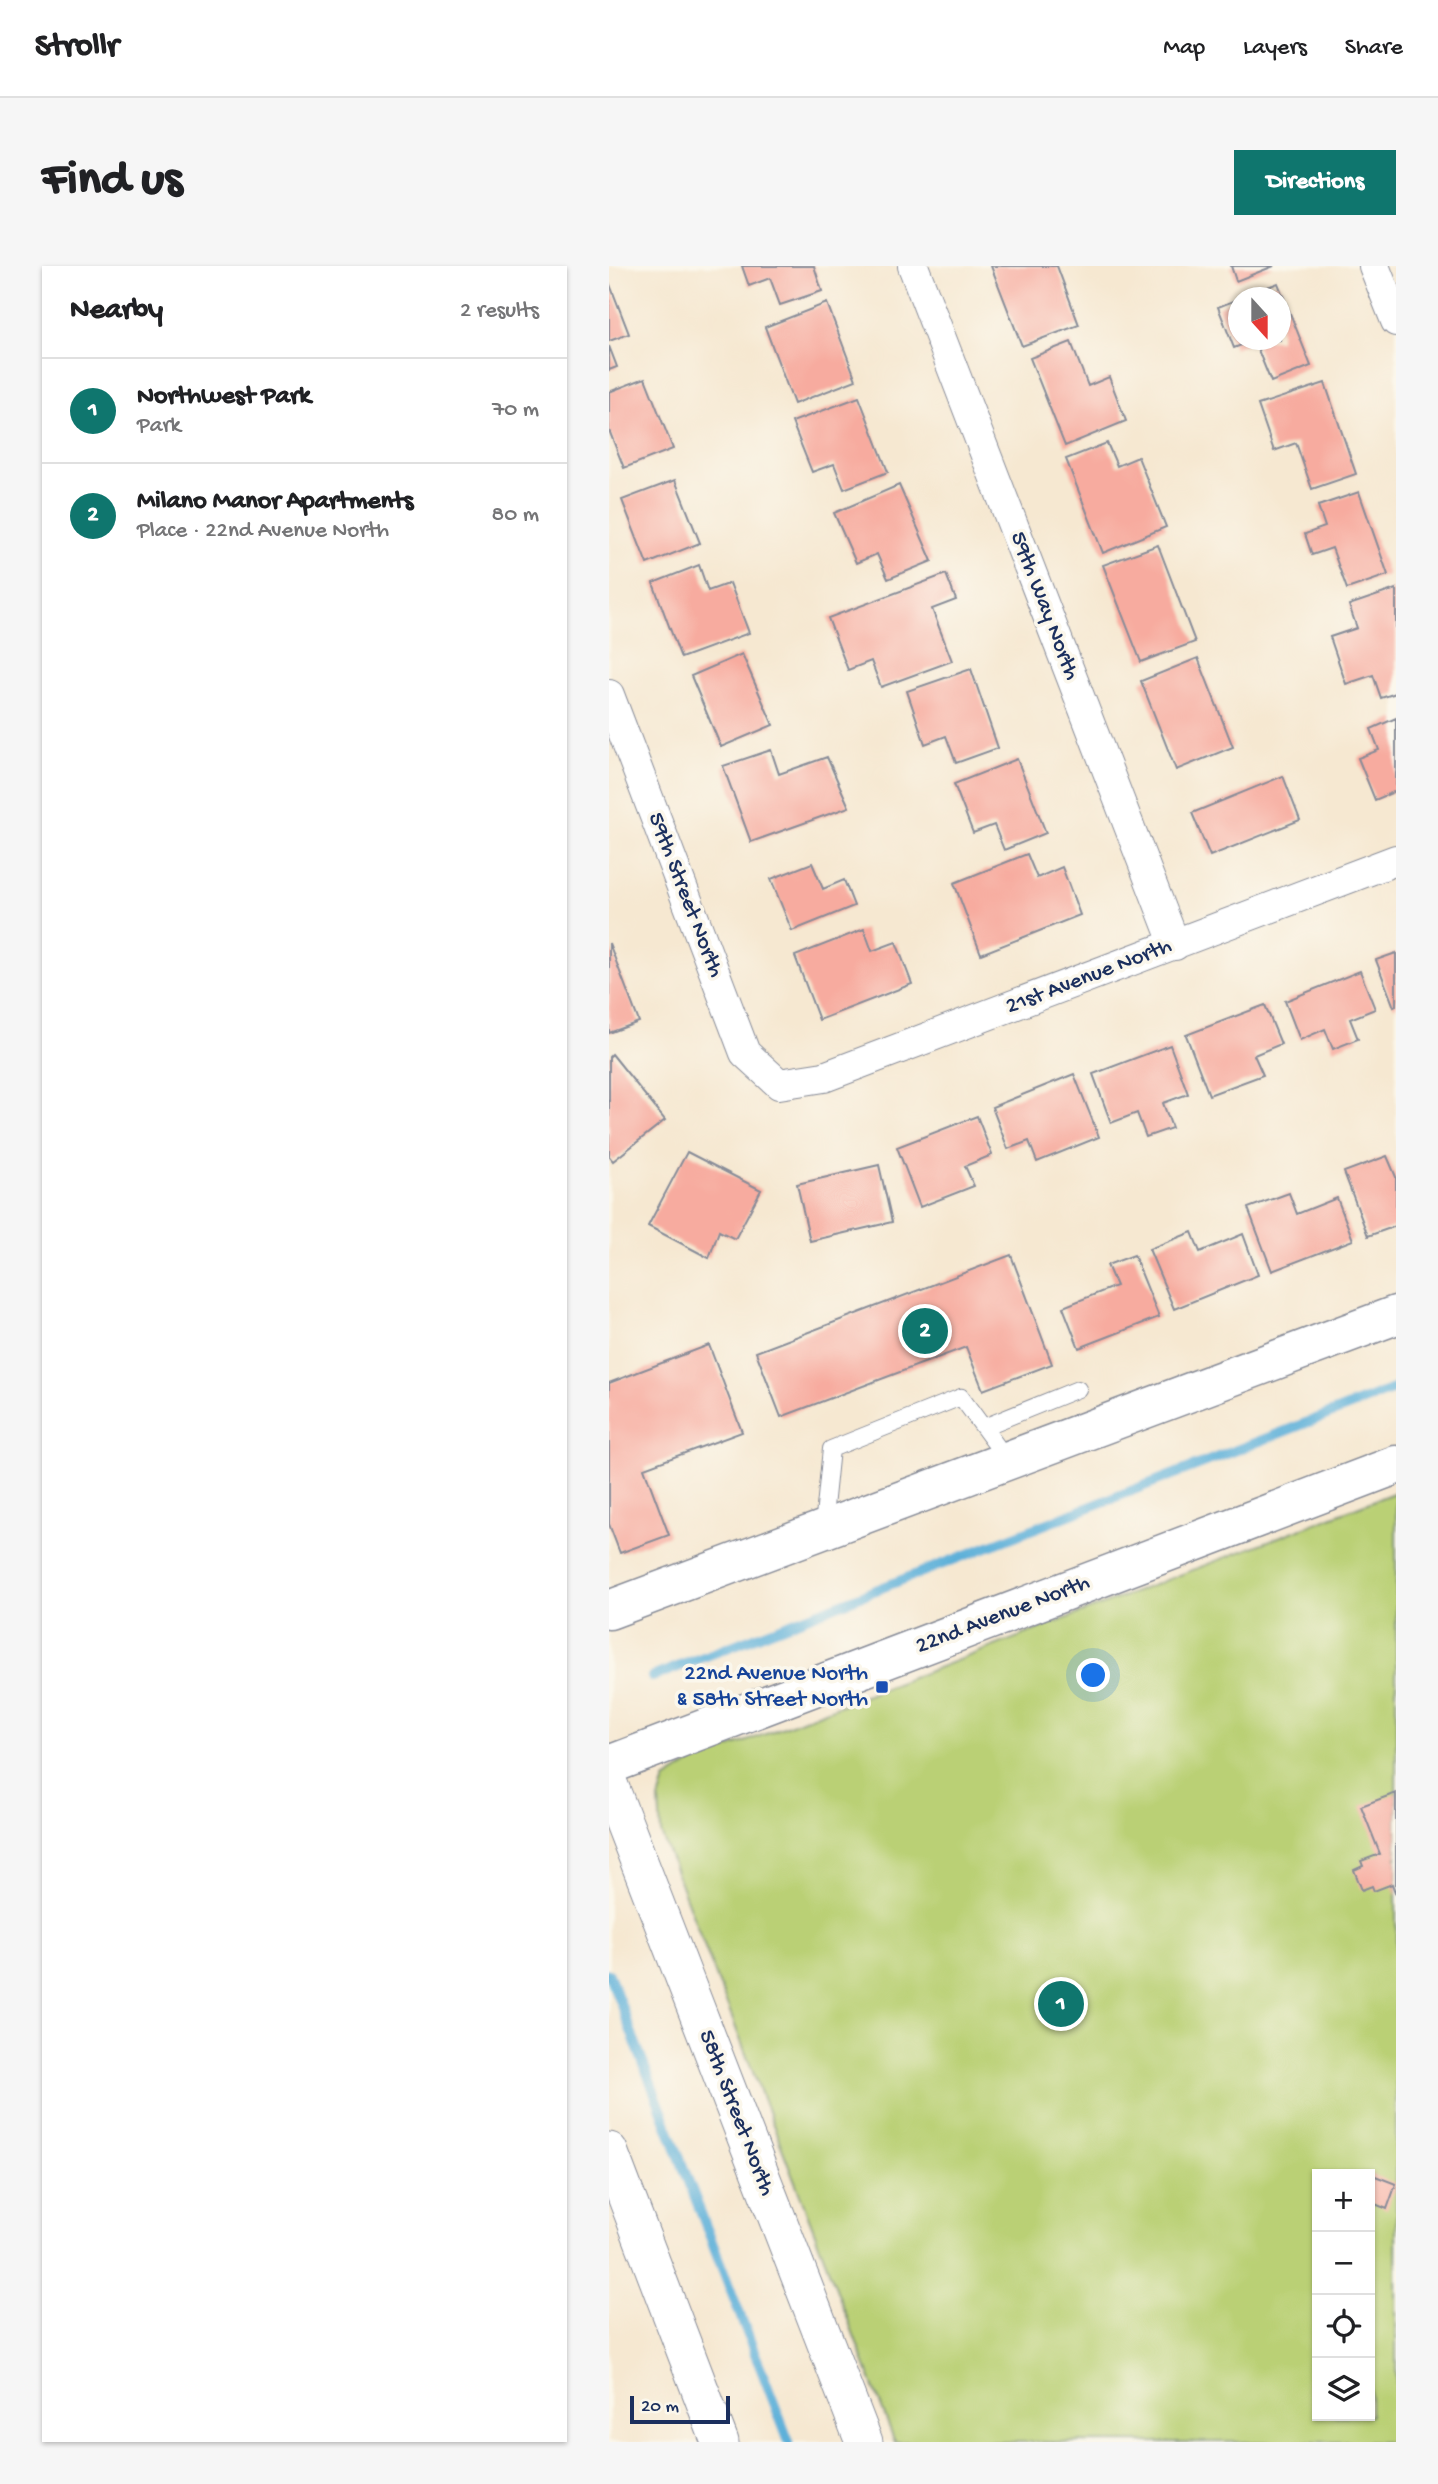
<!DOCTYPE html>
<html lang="en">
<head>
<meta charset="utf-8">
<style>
	:root { --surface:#fff; --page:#f6f6f6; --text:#202124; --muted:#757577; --line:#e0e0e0; --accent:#0f766e }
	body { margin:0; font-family:"Gochi Hand",sans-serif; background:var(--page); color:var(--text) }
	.controls { position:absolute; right:21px; bottom:21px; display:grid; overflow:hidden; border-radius:0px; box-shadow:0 2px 5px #0004 }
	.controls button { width:63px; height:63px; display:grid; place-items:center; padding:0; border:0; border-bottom:2px solid var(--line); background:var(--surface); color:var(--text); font:35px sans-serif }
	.compass { position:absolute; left:619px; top:21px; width:63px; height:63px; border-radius:50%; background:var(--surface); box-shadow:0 2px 5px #0004; rotate:159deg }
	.scale { position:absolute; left:21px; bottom:18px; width:100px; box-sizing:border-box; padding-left:7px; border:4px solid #1b2f5e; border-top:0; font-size:19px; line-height:24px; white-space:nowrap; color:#1b2f5e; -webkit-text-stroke:5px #fbf7ec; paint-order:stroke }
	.you { position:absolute; left:485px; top:1410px; width:24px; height:24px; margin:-18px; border:5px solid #fff; border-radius:50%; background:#1a73e8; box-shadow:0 0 0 10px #1a73e833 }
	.badge { display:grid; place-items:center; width:46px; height:46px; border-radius:50%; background:var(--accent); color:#fff; font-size:23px; font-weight:700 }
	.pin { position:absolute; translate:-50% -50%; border:4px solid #fff; box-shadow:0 2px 7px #0006 }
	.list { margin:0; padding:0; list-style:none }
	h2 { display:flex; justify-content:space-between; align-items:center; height:91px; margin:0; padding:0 28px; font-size:30px }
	h2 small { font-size:23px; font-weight:400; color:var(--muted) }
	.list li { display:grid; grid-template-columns:46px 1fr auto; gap:21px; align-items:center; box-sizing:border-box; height:105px; padding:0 28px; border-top:2px solid var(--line) }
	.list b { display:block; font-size:26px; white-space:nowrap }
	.list p { margin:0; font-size:23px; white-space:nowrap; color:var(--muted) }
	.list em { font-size:23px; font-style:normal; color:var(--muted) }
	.icon { flex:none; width:38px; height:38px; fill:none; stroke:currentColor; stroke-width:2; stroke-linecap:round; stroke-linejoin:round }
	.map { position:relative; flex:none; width:787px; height:2176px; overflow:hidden; border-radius:0px }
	header { display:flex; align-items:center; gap:42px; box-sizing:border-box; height:98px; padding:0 35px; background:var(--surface); border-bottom:2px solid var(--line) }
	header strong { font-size:33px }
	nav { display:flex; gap:38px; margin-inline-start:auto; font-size:24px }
	.intro { display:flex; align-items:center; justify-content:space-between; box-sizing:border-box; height:168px; padding:0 42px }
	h1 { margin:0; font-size:49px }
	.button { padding:18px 32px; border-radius:0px; background:var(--accent); color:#fff; font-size:24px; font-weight:700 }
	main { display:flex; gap:42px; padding:0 42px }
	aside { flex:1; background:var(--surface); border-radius:0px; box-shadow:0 2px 5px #0004 }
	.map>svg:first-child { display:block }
	.green { fill:#bad075; stroke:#6a806a; stroke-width:2; fill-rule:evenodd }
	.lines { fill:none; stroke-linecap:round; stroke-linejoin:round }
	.stream { stroke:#5db0d9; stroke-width:10 }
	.building { fill:#f7ab9f }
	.service-casing { stroke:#888c98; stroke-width:18 }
	.minor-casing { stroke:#888c98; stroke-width:32 }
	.tertiary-casing { stroke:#888c98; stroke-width:39 }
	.secondary-casing { stroke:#888c98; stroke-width:41 }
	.service { stroke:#fff; stroke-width:16 }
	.minor { stroke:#fff; stroke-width:30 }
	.tertiary { stroke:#fff; stroke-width:37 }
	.secondary { stroke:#fff; stroke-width:38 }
	.transit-dot { fill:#1a4fb4; stroke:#fbf7ec; stroke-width:2.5 }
	.labels { text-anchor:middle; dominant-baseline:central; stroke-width:7; stroke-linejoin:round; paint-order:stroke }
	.street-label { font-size:23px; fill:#1b2f5e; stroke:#fbf7ec }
	.transit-label { font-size:23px; fill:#164399; stroke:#fbf7ec; text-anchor:end }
</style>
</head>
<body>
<header>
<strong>Strollr</strong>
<nav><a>Map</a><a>Layers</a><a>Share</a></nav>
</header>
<div class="intro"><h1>Find us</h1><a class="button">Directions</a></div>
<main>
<aside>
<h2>Nearby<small>2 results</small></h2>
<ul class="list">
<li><span class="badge">1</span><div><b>Northwest Park</b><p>Park</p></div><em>70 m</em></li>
<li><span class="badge">2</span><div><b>Milano Manor Apartments</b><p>Place · 22nd Avenue North</p></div><em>80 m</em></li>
</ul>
</aside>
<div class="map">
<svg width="787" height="2176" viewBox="0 0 787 2176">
	<rect width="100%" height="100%" fill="#fbf7ec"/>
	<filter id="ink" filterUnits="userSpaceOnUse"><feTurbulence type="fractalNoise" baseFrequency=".0143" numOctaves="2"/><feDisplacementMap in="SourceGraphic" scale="14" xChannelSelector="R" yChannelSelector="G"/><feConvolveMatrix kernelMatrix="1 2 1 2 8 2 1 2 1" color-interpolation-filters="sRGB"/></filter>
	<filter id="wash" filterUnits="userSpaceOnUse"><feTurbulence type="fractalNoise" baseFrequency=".00686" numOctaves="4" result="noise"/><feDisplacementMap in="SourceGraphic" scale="28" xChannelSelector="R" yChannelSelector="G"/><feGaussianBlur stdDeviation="1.57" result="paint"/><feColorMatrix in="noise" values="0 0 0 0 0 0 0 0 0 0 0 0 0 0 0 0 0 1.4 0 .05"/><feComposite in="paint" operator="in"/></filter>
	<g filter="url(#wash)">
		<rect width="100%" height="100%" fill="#f6e8d1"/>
		<path class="green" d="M 787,1226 L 787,2176 L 286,2176 L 52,1567 L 50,1534 L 56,1514 L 86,1495 ZM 708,1908 L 761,1908 L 761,2150 L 708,2150 Z"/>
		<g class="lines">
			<path class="stream" d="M 43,1411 L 787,1122
				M 0,1708 L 180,2176"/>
		</g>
		<g id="blocks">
			<path class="building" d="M 133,0 L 205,0 L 213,25 L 171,39 L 161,12 L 140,20 Z
				M 382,0 L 448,0 L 470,59 L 413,80 Z
				M 622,0 L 665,0 L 627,15 Z
				M 0,16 L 20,68 L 0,75 Z
				M 669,17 L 702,100 L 662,116 L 645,74 L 625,82 L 609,41 L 629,33 L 629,74 L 671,74 L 671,32 L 633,31 Z
				M 218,37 L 247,114 L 185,138 L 156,61 Z
				M 462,76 L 479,120 L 500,111 L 517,155 L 456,180 L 421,92 Z
				M 0,80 L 8,101 L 0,104 Z
				M 36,112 L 64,183 L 15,202 L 0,164 L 0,126 Z
				M 716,117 L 747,208 L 703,223 L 687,177 L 665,185 L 649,139 Z
				M 250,131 L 279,206 L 235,223 L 225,198 L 203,206 L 183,156 Z
				M 498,177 L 508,200 L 529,191 L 557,261 L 494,287 L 457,193 Z
				M 66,214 L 91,277 L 38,298 L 13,234 Z
				M 290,219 L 323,295 L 279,313 L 268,288 L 247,297 L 225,247 Z
				M 750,226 L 779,309 L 738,323 L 723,282 L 703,289 L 696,268 L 716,261 L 709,240 Z
				M 549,279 L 586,376 L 532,396 L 494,299 Z
				M 90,299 L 99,325 L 121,317 L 140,367 L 72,392 L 44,317 Z
				M 337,308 L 347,334 L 323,343 L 343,395 L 272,421 L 262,395 L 239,404 L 219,352 Z
				M 787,323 L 787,427 L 772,432 L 764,409 L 737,418 L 721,371 L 748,362 L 740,339 Z
				M 133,388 L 164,459 L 112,481 L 82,410 Z
				M 589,392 L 624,481 L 567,504 L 532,415 Z
				M 362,403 L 389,482 L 347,497 L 337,470 L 316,478 L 298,425 Z
				M 787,452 L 787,525 L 766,534 L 749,492 L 770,484 L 762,463 Z
				M 162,484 L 170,508 L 218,491 L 240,541 L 142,576 L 114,500 Z
				M 408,493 L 437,567 L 395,584 L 385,559 L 364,567 L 345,518 Z
				M 674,510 L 691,554 L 601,590 L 583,547 Z
				M 418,588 L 428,612 L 453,601 L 471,649 L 372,688 L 345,617 Z
				M 203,597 L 214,623 L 235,614 L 245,640 L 183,665 L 162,613 Z
				M 255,663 L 263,685 L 287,676 L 303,718 L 210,754 L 186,690 Z
				M 0,677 L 30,756 L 0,767 Z
				M 787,687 L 787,740 L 785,741 L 767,694 Z
				M 751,705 L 766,743 L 741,753 L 749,773 L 724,783 L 716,763 L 691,774 L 676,735 Z
				M 656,739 L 672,778 L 645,789 L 654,809 L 600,829 L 577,769 Z
				M 561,779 L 579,828 L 554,837 L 563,862 L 537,871 L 528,847 L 502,857 L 484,808 Z
				M 3,788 L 56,854 L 4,895 L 0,890 L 0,791 Z
				M 465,808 L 490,871 L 428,896 L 420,875 L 399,883 L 383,841 Z
				M 368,850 L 383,889 L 356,900 L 365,920 L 311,941 L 288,881 Z
				M 78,886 L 152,924 L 126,973 L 110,965 L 100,992 L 39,960 Z
				M 778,890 L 787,911 L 787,960 L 759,970 L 735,906 Z
				M 270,899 L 283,956 L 201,975 L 188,918 Z
				M 680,927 L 688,948 L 728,932 L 744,974 L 663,1005 L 639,942 Z
				M 583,966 L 591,986 L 634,968 L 649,1009 L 565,1043 L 540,983 Z
				M 402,989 L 443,1098 L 374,1124 L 357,1081 L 172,1151 L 147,1086 Z
				M 525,989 L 550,1051 L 470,1082 L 454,1041 L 507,1020 L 498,999 Z
				M 100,1079 L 133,1166 L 35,1202 L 60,1269 L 11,1287 L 0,1258 L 0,1117 Z
				M 787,1527 L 787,1629 L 783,1618 L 765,1625 L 763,1620 L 753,1624 L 745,1604 L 754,1600 L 752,1595 L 771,1588 L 752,1540 Z
				M 761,1908 L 787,1918 L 778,1943 L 761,1936 Z"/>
		</g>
	</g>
	<g filter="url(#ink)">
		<use href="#blocks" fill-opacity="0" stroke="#888c98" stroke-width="2"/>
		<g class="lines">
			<defs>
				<path id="service" d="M 375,1161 L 469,1123
					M 214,1261 L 222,1183 L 352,1131 L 399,1195"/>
				<path id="minor" d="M 304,0 L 566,679
					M 765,0 L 787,55
					M 0,429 L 136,787 L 170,818 L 215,811 L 787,594"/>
				<path id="tertiary" d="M 0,1518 L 255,2176
					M 0,1885 L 111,2176"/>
				<path id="secondary" d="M 0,1344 L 787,1049
					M 0,1499 L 787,1199"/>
			</defs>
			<use href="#service" class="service-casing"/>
			<use href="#minor" class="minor-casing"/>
			<use href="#tertiary" class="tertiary-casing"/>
			<use href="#secondary" class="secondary-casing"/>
			<use href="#service" class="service"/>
			<use href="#minor" class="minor"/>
			<use href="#tertiary" class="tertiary"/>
			<use href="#secondary" class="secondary"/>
		</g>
	</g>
	<rect class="transit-dot" x="266" y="1414" width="14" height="14" rx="3.5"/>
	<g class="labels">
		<g class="street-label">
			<text transform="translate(435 340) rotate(69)">59th Way North</text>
			<text transform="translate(76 629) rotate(69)">59th Street North</text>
			<text transform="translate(480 711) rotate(-21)">21st Avenue North</text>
			<text transform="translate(394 1349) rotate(-21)">22nd Avenue North</text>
			<text transform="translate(127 1847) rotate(69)">58th Street North</text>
		</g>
		<g class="transit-label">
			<text x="259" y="1408">22nd Avenue North<tspan x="259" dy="26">&amp; 58th Street North</tspan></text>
		</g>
	</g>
</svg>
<div class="controls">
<button>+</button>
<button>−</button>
<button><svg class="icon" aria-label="locate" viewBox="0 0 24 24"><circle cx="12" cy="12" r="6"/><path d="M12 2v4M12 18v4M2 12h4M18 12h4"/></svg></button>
<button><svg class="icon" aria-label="layers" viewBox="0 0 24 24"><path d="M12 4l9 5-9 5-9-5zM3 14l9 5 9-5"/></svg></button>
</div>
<svg class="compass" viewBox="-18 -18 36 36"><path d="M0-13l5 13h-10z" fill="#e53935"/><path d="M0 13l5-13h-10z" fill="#757577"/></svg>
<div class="scale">20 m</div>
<div class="you"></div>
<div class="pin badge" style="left:452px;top:1738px">1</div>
<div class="pin badge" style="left:316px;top:1065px">2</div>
</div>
</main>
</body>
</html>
